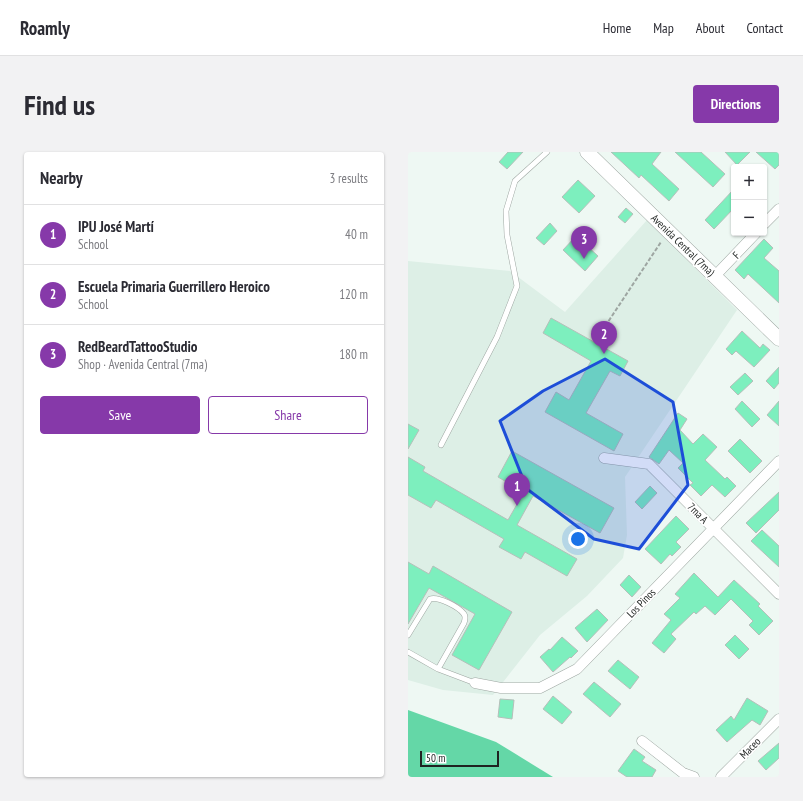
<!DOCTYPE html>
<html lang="en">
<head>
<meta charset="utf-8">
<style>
	:root { --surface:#fff; --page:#f2f2f3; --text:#2b2b33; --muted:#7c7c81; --line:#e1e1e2; --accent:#8639a9 }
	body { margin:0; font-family:"PT Sans Narrow",sans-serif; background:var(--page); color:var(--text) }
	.controls { position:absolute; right:12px; top:12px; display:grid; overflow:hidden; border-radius:4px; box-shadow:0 1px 3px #0004 }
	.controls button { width:36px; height:36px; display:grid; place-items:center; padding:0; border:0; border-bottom:1px solid var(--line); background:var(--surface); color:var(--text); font:20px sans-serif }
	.scale { position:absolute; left:12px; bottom:10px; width:79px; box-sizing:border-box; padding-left:4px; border:2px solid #1f2321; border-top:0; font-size:11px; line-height:14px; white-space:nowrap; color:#1f2321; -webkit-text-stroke:3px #fff; paint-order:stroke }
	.you { position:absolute; left:170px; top:387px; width:14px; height:14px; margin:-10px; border:3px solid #fff; border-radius:50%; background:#1a73e8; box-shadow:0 0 0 6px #1a73e833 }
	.badge { display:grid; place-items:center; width:26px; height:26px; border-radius:50%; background:var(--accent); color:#fff; font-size:13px; font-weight:700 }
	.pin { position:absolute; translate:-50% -33px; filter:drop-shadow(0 1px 2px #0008) }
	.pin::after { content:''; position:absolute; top:21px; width:14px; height:12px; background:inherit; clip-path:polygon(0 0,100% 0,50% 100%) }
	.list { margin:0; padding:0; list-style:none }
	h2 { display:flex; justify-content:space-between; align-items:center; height:52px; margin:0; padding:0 16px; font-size:17px }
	h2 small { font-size:13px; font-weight:400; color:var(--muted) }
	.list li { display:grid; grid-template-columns:26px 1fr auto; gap:12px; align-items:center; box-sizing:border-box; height:60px; padding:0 16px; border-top:1px solid var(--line) }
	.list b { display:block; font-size:15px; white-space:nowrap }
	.list p { margin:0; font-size:13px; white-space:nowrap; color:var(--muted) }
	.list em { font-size:13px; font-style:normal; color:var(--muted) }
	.actions { display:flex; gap:8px; padding:12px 16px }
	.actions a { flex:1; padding:9px 0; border:1px solid var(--accent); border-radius:4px; text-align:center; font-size:14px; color:var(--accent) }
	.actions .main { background:var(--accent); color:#fff }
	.map { position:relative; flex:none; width:371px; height:625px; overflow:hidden; border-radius:4px }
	header { display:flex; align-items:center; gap:24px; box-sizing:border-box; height:56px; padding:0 20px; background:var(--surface); border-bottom:1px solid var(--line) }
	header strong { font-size:19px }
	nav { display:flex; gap:22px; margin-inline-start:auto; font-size:14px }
	.intro { display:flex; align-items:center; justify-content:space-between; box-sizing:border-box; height:96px; padding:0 24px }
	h1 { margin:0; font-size:28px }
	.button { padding:10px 18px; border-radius:4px; background:var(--accent); color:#fff; font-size:14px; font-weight:700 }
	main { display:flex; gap:24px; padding:0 24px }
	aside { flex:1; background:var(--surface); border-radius:4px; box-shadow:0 1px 3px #0004 }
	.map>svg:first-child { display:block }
	.built { fill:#ddefe6 }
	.forest { fill:#64d7a7 }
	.building { fill:#7defbe; stroke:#b5bfba }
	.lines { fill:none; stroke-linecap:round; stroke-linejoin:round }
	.service-casing { stroke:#9da6a1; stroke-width:6 }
	.minor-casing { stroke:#9da6a1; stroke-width:11 }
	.secondary-casing { stroke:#9da6a1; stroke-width:15 }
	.path { stroke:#9ea6a2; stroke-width:2; stroke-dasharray:4 2; stroke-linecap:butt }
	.service { stroke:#fff; stroke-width:5 }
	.minor { stroke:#fff; stroke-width:10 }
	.secondary { stroke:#fff; stroke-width:14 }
	.marked { fill:#1d4ed8; fill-opacity:0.2; stroke:#1d4ed8; stroke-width:3; stroke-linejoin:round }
	.labels { text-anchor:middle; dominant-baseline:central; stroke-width:3.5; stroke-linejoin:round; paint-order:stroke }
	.street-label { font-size:11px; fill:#1f2321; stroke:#fff }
</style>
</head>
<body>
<header>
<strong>Roamly</strong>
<nav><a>Home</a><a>Map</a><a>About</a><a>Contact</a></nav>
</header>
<div class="intro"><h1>Find us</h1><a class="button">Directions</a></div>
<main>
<aside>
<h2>Nearby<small>3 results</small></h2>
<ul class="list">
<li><span class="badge">1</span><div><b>IPU José Martí</b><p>School</p></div><em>40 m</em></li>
<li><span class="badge">2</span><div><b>Escuela Primaria Guerrillero Heroico</b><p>School</p></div><em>120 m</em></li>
<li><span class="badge">3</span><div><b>RedBeardTattooStudio</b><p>Shop · Avenida Central (7ma)</p></div><em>180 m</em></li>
</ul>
<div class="actions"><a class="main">Save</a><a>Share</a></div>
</aside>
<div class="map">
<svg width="371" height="625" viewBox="0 0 371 625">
	<rect width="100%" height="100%" fill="#eef8f3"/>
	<path class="built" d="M 239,68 L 329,158 L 217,325 L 219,383 L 215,406 L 179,444 L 132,483 L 85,543 L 35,538 L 0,528 L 0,109 L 102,119 L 157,160 Z"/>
	<path class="forest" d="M 0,558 L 88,590 L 145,625 L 0,625 Z"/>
	<path class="building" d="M 100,0 L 115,0 L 99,17 L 91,10 Z
		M 203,0 L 253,0 L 244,12 L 271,37 L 261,49 L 233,23 L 231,26 Z
		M 267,0 L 293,0 L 317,22 L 305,35 Z
		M 317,0 L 342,0 L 329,13 Z
		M 348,0 L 371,0 L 371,13 L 367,17 Z
		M 170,28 L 187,44 L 171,61 L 154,45 Z
		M 326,37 L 326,56 L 306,77 L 297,68 Z
		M 218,56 L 225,62 L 217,71 L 210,65 Z
		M 142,71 L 149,79 L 136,93 L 128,86 Z
		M 168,84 L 190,104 L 177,119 L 155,98 Z
		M 356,87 L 365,96 L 356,106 L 371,119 L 371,151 L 340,122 L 336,127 L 327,118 Z
		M 143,166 L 220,209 L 212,224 L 202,219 L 178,261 L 215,282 L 206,299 L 137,260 L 148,240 L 161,248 L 183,209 L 135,181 Z
		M 334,179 L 352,196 L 355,192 L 362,198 L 346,215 L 328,199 L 324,203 L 318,197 Z
		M 371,215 L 371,231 L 366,237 L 358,229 Z
		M 337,221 L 345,229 L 330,243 L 322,235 Z
		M 334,249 L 352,267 L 344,275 L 327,257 Z
		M 371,249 L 371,274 L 359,263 Z
		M 270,261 L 279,267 L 272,278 L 285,292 L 295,282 L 309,295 L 297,308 L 317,327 L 319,325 L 328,334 L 317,345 L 304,333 L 293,344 L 282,333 L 285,331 L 270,316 L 275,311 L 261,298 L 251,312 L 241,305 Z
		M 0,272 L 11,278 L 0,297 Z
		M 332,287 L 354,309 L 342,321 L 320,299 Z
		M 104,299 L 206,356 L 192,381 L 125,344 L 109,373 L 169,407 L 159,424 L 117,400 L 113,407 L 91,395 L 96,387 L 28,348 L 23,356 L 0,343 L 0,305 L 17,315 L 15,319 L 100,368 L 116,340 L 90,325 Z
		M 242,334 L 249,341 L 234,357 L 227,350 Z
		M 371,340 L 371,358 L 348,381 L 338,371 Z
		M 268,364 L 281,377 L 268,390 L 273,395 L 264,404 L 262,402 L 253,412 L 237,397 Z
		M 354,378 L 371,394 L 371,415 L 343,389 Z
		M 0,410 L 21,422 L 25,414 L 104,460 L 71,518 L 44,503 L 67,462 L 21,436 L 0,472 Z
		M 286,421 L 310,445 L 326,428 L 352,452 L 350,454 L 365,469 L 351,483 L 341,473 L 345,469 L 323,447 L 307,463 L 297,454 L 288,462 L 286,460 L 263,482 L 268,487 L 256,501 L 244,491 L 263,468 L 256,462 L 272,446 L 267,442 Z
		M 221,423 L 233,435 L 224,445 L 212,433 Z
		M 189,457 L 200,468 L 179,490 L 167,476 Z
		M 327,483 L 341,497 L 331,507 L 317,493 Z
		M 154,485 L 170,499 L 163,506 L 162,505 L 145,520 L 132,505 L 141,497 L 142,498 Z
		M 210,508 L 231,525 L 222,537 L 200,519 Z
		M 186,530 L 213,552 L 202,565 L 175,542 Z
		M 145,544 L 164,560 L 154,572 L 135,557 Z
		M 339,546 L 360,559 L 352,573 L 344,568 L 319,590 L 308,578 L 323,564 L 326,568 Z
		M 92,547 L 106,548 L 104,567 L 90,565 Z
		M 371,591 L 371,606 L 358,618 L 350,609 Z
		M 226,597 L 237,605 L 234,609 L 248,618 L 244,625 L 219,625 L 210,619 Z"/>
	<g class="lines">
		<defs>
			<path id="service" d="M 33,293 L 89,185 L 109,134 L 99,83 L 98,59 L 107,29 L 139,0
				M 0,483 L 22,447 C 30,444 51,455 56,462 C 58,465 57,468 56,471 L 30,517
				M 0,500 L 30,517 L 67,531"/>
			<path id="minor" d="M 356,72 L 371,57
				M 307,124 L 348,81
				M 196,306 L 241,312 L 371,442
				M 67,531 L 93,536 L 132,536 L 169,517 L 371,309
				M 234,589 L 275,621 L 286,625
				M 313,625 L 371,567"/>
			<path id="secondary" d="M 179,0 L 371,187"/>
		</defs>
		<use href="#service" class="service-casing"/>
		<use href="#minor" class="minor-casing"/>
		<use href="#secondary" class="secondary-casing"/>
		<path class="path" d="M 194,179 L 253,90"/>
		<use href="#service" class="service"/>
		<use href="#minor" class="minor"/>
		<use href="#secondary" class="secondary"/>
	</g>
	<path class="marked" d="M 197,207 L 265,250 L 280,333 L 231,397 L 186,387 L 119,337 L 92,269 L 135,239 Z"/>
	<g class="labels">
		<g class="street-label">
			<text transform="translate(275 93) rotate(44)">Avenida Central (7ma)</text>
			<text transform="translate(328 103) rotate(-47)">F</text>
			<text transform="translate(290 361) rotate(45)">7ma A</text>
			<text transform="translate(233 451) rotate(-46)">Los Pinos</text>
			<text transform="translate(342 596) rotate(-45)">Maceo</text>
		</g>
	</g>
</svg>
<div class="controls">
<button>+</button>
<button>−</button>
</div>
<div class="scale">50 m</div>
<div class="you"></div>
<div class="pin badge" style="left:109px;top:354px">1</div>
<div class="pin badge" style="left:196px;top:202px">2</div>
<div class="pin badge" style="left:176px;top:107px">3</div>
</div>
</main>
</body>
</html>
